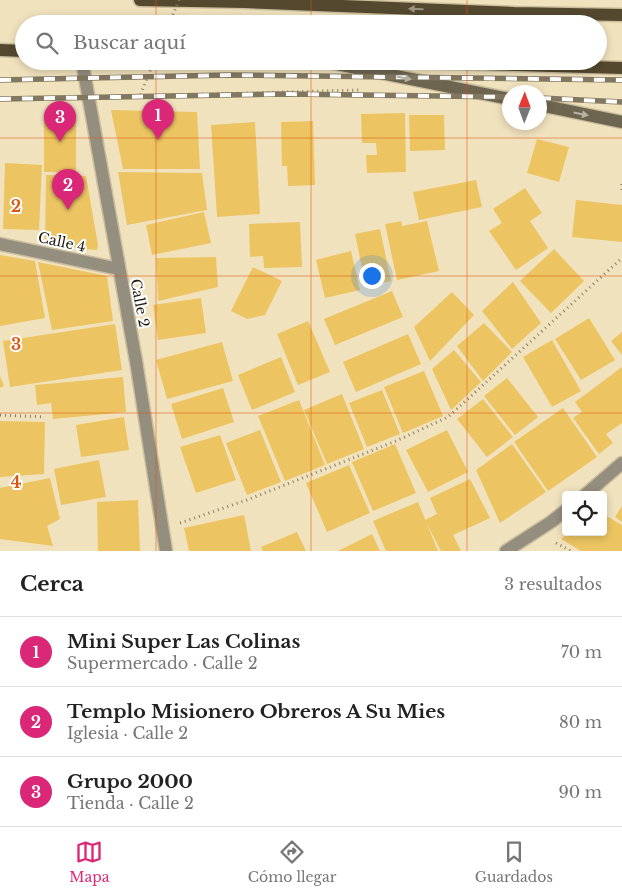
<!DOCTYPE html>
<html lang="es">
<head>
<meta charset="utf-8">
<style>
	:root { --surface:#fff; --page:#f2f2f2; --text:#222; --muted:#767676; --line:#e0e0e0; --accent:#db2777 }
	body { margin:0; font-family:"Libre Baskerville",serif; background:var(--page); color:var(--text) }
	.controls { position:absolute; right:15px; bottom:15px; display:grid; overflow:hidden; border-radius:5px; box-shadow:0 2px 8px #0003 }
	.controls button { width:45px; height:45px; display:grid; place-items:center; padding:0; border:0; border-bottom:1px solid var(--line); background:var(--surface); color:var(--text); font:25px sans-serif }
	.compass { position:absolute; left:502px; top:85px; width:45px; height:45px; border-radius:50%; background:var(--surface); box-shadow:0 2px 8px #0003; rotate:1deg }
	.you { position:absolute; left:371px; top:275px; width:18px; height:18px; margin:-12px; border:4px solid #fff; border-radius:50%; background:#1a73e8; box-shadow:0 0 0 8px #1a73e833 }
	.badge { display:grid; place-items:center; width:32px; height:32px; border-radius:50%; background:var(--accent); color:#fff; font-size:16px; font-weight:700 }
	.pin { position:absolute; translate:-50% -41px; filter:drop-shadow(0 1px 2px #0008) }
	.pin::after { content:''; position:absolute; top:26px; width:18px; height:15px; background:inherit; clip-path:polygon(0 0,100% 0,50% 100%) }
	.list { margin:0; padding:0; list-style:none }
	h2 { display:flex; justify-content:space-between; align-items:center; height:65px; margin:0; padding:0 20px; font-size:21px }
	h2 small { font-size:16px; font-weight:400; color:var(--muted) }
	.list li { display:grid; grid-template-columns:32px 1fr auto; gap:15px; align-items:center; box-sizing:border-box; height:70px; padding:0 20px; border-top:1px solid var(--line) }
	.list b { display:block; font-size:19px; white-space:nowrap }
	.list p { margin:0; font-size:16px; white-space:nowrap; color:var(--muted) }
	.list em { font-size:16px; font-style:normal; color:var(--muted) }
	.icon { flex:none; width:28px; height:28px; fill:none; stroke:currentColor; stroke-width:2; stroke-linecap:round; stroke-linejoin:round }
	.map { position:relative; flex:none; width:622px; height:551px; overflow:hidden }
	.search { position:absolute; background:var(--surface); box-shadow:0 2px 8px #0003; left:15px; right:15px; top:15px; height:55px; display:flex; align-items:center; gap:12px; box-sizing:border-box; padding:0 18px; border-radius:28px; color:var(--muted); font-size:19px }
	.sheet { height:275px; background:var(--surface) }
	nav { display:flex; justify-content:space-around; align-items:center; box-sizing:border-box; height:70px; border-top:1px solid var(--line); background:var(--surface); font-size:14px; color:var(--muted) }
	nav a { display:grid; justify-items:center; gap:2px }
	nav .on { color:var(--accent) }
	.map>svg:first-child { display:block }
	.building { fill:#ecc562 }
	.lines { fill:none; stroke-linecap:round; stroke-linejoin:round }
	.street-casing { stroke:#cbbe9e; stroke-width:15 }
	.secondary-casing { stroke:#cbbe9e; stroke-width:15 }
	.primary-casing { stroke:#cbbe9e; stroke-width:15 }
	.path { stroke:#887e65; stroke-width:3; stroke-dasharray:1 4; stroke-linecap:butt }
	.street { stroke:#948e7f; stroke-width:12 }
	.secondary { stroke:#6e6550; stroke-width:12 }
	.primary { stroke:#54492f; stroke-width:12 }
	.rail-casing { stroke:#827860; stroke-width:5.5 }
	.rail { stroke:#fff; stroke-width:4; stroke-dasharray:11; stroke-linecap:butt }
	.path-bridge { stroke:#887e65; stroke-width:3; stroke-dasharray:1 4; stroke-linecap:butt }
	.oneway { fill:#989282 }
	.oneway2 { fill:#b6b2a8 }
	.grid { fill:none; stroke:#de560c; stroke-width:1; stroke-opacity:0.55 }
	.labels { text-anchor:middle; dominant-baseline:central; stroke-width:4; stroke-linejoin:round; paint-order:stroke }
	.street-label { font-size:14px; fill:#1f1a0d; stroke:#fff }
	.grid-label { font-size:16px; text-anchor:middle; font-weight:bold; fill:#de560c; stroke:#fff; stroke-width:4; stroke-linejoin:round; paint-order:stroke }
</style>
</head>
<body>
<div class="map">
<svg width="622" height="551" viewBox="0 0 622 551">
	<rect width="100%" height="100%" fill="#f1e2be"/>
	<path class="building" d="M 111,110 L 197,112 L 200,169 L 123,169 Z
		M 405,113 L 406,172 L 367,173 L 366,155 L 377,155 L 376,143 L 362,143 L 361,114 Z
		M 44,114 L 76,114 L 76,172 L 44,172 Z
		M 409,115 L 444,115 L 445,150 L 410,151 Z
		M 313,121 L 315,185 L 288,186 L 287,166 L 282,166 L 281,122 Z
		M 255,122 L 260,214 L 217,217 L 211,125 Z
		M 537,139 L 569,147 L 559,182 L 527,173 Z
		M 5,163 L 42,165 L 39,230 L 3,229 Z
		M 118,172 L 202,173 L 207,210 L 127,225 Z
		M 46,175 L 86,176 L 98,245 L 97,250 L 45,246 Z
		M 476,180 L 482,207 L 419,220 L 413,192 Z
		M 525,188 L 542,213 L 530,221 L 548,248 L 516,270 L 489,231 L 502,223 L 493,209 Z
		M 576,200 L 622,205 L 622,242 L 572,237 Z
		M 204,212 L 211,243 L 152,255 L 146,225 Z
		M 401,221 L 402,226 L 427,221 L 439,271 L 397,280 L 385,224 Z
		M 300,222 L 302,267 L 264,268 L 263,256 L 250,257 L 249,224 Z
		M 380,229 L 391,281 L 366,287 L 355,234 Z
		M 554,249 L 584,281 L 551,313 L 520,281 Z
		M 351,251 L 360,290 L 325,298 L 316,260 Z
		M 0,255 L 35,261 L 45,318 L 0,326 Z
		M 216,257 L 218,287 L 158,301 L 156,258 Z
		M 38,262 L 107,276 L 113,321 L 52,330 Z
		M 253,267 L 282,281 L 265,315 L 247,319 L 231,311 Z
		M 513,282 L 541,323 L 512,349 L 482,311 Z
		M 392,291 L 403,317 L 335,345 L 324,319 Z
		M 452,292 L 474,315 L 430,361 L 414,327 Z
		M 201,298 L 206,333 L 158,340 L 153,305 Z
		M 589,318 L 615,360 L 581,380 L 555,339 Z
		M 308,321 L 330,372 L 298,385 L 277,334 Z
		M 484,323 L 512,352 L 483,381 L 457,346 Z
		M 115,324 L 122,370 L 10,387 L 3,341 Z
		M 622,332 L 622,355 L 611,341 Z
		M 408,334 L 421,364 L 356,392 L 343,362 Z
		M 552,340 L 581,391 L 552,407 L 523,357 Z
		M 222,342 L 233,381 L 167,399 L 156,360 Z
		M 454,350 L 481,382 L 451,410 L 432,369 Z
		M 281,357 L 295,392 L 252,410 L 238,375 Z
		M 622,367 L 622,423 L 606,434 L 613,443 L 599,454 L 573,418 L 582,412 L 575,402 Z
		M 424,371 L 443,416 L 403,433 L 384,387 Z
		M 0,376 L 4,386 L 0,388 Z
		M 123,377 L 126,412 L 53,419 L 51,403 L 37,405 L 35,385 Z
		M 507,378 L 538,417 L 515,435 L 484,396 Z
		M 223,388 L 234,422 L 182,439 L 171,404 Z
		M 382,390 L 400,434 L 367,447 L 349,403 Z
		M 342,394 L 364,449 L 327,464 L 304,410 Z
		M 483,399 L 513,437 L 487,457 L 457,419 Z
		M 299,400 L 325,465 L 285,481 L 258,416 Z
		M 563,408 L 597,457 L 548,491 L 514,442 Z
		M 124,417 L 129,450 L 81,457 L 76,425 Z
		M 0,421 L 45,422 L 44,474 L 0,477 Z
		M 260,430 L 281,482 L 247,495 L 226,443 Z
		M 447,430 L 468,472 L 428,492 L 406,450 Z
		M 220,435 L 236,480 L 196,493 L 180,447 Z
		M 395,444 L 416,493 L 373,511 L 352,462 Z
		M 512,444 L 546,492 L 500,523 L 476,470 Z
		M 99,460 L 106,497 L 61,505 L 54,469 Z
		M 349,465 L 370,513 L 327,532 L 306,483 Z
		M 50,478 L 60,519 L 47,526 L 53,546 L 0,539 L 0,488 Z
		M 470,479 L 490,518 L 453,535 L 461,551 L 441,551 L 425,520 L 437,514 L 430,498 Z
		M 138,500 L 140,551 L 98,551 L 97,502 Z
		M 418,502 L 438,551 L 386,551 L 373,521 Z
		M 622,506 L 622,522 L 615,517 Z
		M 603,514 L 622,525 L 622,551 L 581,551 L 561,539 L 569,532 L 603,532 Z
		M 244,515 L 251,551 L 189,551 L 184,528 Z
		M 297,532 L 306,551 L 263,551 L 261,547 Z
		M 372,534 L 380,551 L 338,551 Z"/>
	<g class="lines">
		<defs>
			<path id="street" d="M 82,61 L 136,361 L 166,551
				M 0,244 L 119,269
				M 585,495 L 622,463
				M 506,551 L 551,522 L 566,510"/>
			<path id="secondary" d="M 322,61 L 510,99
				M 540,105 L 622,122"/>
			<path id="primary" d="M 140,0 L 244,2 L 514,13 L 622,15
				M 0,50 L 24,51
				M 378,61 L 622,68"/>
		</defs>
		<use href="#street" class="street-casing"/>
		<use href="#secondary" class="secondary-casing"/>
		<use href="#primary" class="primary-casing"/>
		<path class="path" d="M 154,61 L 140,96 L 359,90
			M 622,184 L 622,192
			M 0,415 L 45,417
			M 180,523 L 247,500 L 396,441 L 448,417 L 622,258
			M 556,543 L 571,551"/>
		<use href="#street" class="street"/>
		<use href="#secondary" class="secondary"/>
		<use href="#primary" class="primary"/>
		<defs>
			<path id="rail" d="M 0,80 L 228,75 L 622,80
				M 540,98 L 622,102
				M 0,99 L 286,94 L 510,97"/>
		</defs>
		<use href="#rail" class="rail-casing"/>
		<use href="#rail" class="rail"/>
		<path class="path-bridge" d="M 169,24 L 179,0"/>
	</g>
	<defs><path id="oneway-solid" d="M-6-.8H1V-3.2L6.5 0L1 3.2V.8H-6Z" transform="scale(1.25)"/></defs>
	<use class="oneway" href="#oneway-solid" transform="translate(416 9) rotate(-178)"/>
	<g class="oneway2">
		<use href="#oneway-solid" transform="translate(404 78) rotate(11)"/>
		<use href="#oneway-solid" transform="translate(581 114) rotate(11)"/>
	</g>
	<path class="grid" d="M 156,0 L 156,24M 311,0 L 311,24M 467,0 L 467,24M 156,61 L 156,551M 311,61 L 311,551M 467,61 L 467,551M 0,138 L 622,138M 0,276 L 622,276M 0,413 L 622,413"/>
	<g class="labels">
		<g class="street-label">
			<text transform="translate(62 242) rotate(12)">Calle 4</text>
			<text transform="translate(140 303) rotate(79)">Calle 2</text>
		</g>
	</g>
	<g class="grid-label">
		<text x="16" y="212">2</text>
		<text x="16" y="350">3</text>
		<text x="16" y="488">4</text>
	</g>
</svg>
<div class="controls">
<button><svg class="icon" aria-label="locate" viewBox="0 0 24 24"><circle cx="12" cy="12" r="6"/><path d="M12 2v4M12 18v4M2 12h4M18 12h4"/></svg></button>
</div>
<svg class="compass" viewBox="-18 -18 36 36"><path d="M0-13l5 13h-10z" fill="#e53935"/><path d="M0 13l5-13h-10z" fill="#767676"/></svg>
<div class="you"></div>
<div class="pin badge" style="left:158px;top:140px">1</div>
<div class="pin badge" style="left:68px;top:210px">2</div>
<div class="pin badge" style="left:60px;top:142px">3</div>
<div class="search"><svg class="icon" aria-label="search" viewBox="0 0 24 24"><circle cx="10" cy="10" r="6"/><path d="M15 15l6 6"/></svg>Buscar aquí</div>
</div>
<section class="sheet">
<h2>Cerca<small>3 resultados</small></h2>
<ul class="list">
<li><span class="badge">1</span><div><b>Mini Super Las Colinas</b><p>Supermercado · Calle 2</p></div><em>70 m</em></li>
<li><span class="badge">2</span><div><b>Templo Misionero Obreros A Su Mies</b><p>Iglesia · Calle 2</p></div><em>80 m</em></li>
<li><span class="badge">3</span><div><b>Grupo 2000</b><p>Tienda · Calle 2</p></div><em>90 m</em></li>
</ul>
</section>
<nav>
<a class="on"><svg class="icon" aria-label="map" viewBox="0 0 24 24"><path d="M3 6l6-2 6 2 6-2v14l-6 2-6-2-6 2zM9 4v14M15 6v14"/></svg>Mapa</a>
<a><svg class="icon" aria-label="directions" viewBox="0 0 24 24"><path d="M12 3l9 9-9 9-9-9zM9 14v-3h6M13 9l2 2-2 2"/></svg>Cómo llegar</a>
<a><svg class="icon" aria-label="saved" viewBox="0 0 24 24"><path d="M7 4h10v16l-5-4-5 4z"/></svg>Guardados</a>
</nav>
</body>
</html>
